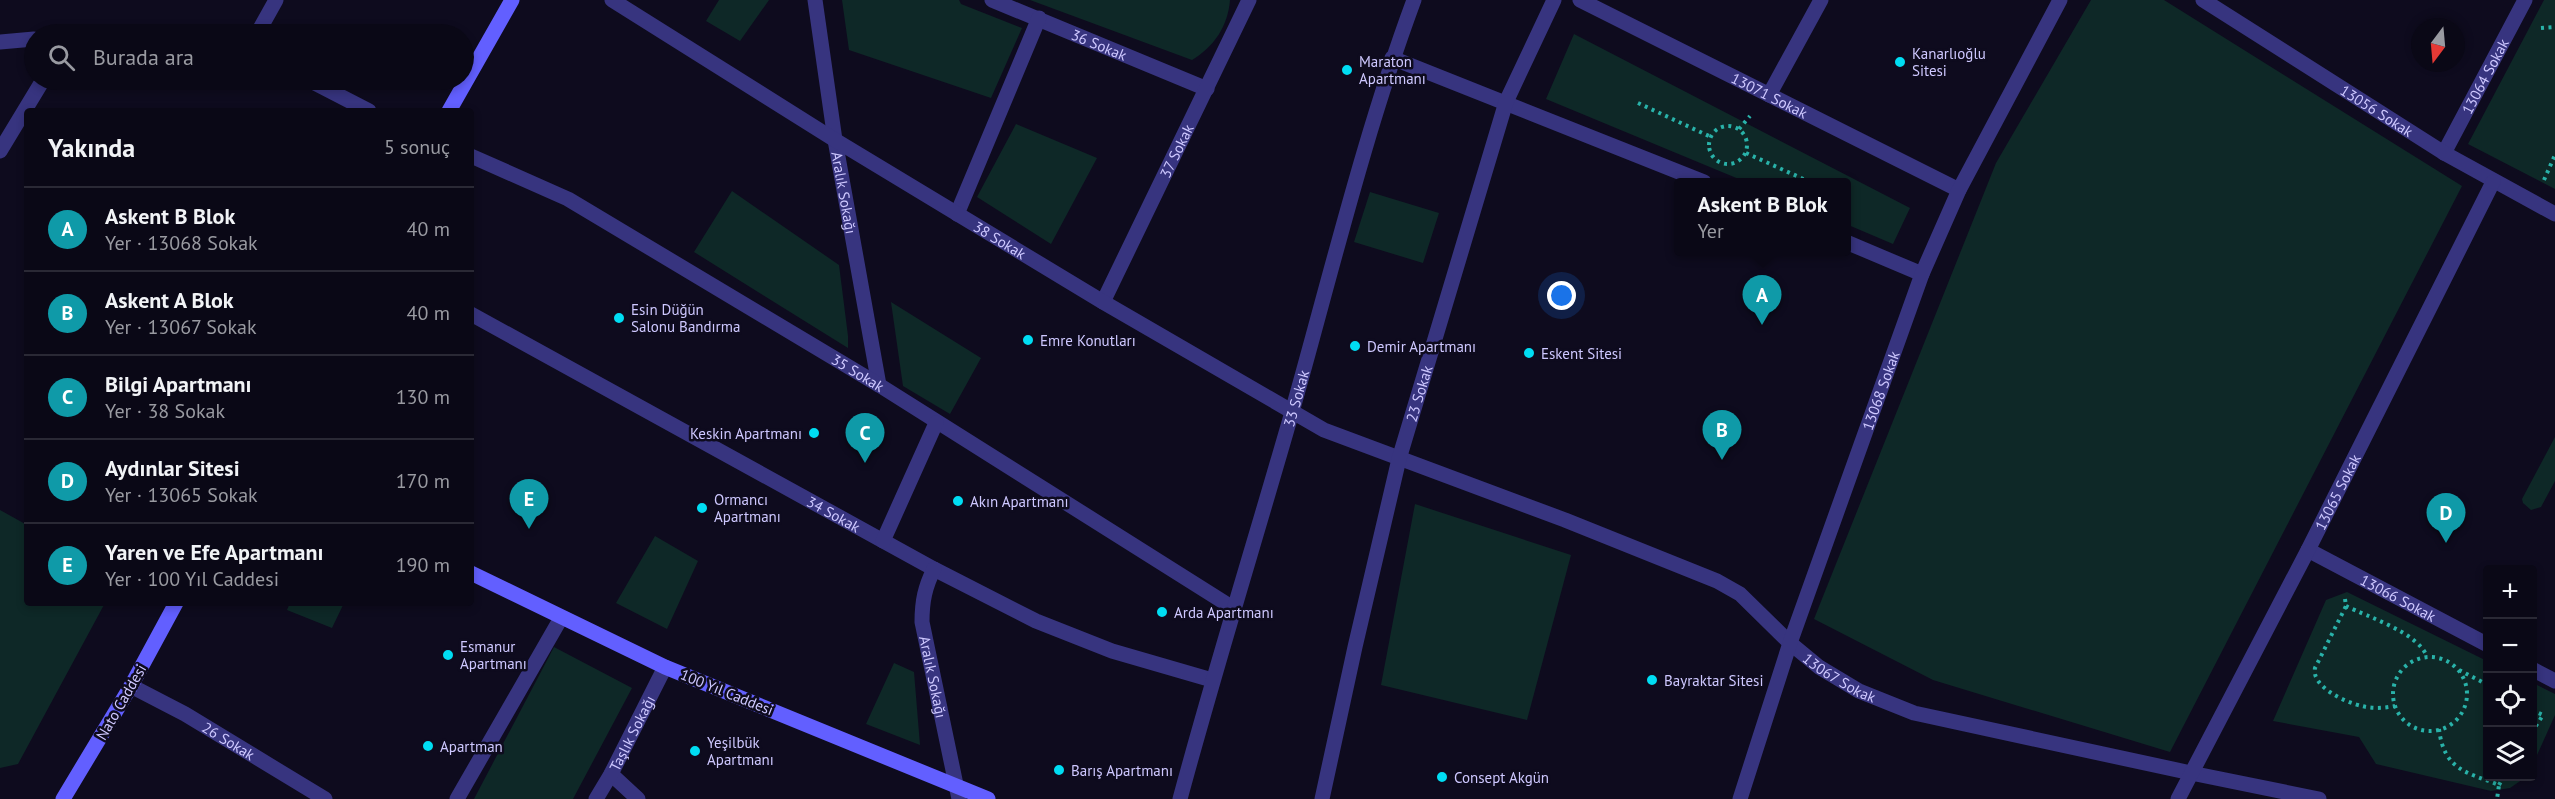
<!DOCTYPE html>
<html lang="tr">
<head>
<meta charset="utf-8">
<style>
	:root { --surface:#0a0816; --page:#13111f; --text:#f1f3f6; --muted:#999aa1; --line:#2a2935; --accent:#00ddf3 }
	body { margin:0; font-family:"PT Sans",sans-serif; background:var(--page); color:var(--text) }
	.controls { position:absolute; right:18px; bottom:18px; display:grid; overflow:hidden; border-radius:6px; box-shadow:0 3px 9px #0003 }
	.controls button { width:54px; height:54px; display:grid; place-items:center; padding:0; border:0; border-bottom:2px solid var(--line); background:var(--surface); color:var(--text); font:30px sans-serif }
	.compass { position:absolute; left:2411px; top:18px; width:54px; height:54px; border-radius:50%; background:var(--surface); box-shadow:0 3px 9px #0003; rotate:196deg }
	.you { position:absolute; left:1562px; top:296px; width:21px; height:21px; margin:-15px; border:4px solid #fff; border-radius:50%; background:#1a73e8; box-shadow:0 0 0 9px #1a73e833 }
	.badge { display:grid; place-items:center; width:39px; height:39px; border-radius:50%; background:var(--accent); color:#fff; font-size:20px; font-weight:700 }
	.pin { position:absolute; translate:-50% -50px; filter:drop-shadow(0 2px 3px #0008) }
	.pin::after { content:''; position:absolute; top:32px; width:21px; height:18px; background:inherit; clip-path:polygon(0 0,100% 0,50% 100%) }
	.popup { position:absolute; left:1674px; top:178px; width:177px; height:78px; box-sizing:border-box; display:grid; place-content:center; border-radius:6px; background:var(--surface); filter:drop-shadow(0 2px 4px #0005); font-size:20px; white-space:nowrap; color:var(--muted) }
	.popup b { font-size:22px; color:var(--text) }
	.popup::after { content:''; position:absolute; left:50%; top:100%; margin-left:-12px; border:12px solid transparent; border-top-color:var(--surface) }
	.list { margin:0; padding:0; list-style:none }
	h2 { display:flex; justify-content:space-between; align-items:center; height:78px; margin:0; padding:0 24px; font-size:26px }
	h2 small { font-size:20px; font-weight:400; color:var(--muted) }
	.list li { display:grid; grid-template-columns:39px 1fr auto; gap:18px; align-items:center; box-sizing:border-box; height:84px; padding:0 24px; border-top:2px solid var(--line) }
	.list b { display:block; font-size:22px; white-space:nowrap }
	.list p { margin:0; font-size:20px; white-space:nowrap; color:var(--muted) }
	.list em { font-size:20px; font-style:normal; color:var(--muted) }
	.icon { flex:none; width:33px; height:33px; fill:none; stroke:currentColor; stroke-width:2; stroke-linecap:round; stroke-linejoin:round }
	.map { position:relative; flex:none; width:2555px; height:799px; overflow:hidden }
	.search { position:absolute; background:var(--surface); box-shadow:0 3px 9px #0003; left:24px; top:24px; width:450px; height:66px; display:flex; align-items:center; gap:15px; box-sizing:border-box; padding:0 21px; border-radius:33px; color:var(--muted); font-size:22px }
	.panel { position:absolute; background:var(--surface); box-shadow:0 3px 9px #0003; left:24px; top:108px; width:450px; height:498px; border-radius:6px }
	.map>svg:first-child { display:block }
	.green { fill:#0e2827 }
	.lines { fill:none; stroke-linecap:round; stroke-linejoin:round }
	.path { stroke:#29b2a9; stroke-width:4; stroke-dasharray:3 4.5; stroke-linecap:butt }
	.lane { stroke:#37347f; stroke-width:15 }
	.street { stroke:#37347f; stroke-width:15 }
	.secondary { stroke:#625fff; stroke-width:15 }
	.poi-dot { fill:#00ddf3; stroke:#0e0b1e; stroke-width:2 }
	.labels { text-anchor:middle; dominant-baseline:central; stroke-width:5; stroke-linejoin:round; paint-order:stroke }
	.street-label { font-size:15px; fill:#cec8ff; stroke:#0e0b1e }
	.poi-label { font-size:15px; fill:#cec8ff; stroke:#0e0b1e; text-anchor:start }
</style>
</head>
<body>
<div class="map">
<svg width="2555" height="799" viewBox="0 0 2555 799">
	<rect width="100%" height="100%" fill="#0e0b1e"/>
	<path class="green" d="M 719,0 L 769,0 L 740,41 L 706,21 Z
		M 842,0 L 959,0 L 961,4 L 1022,28 L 991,98 L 849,50 Z
		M 1030,0 L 1230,0 C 1228,26 1214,47 1192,60 Z
		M 2091,0 L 2164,0 L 2462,186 L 2170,752 L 1933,680 L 1814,619 L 1996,163 Z
		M 2544,0 L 2555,0 L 2555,189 L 2468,144 Z
		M 1574,34 L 1910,208 L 1893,244 L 1846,224 L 1846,182 L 1746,182 L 1546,99 Z
		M 1016,124 L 1097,158 L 1051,244 L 977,197 Z
		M 732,191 L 839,265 L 848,336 L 848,348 L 694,252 Z
		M 1370,192 L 1439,213 L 1423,263 L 1354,242 Z
		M 891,302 L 981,358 L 950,414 L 903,386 Z
		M 2555,437 L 2555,481 L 2541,507 L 2531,510 L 2523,503 L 2522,499 Z
		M 1415,504 L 1571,555 L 1527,720 L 1381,685 Z
		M 0,510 L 27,525 L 27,603 L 105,603 L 18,764 L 0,768 Z
		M 655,536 L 698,561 L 667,629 L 616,603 Z
		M 2347,592 L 2487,661 L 2488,776 L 2526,777 L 2510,788 L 2491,791 L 2376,764 L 2359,737 L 2273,721 L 2326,600 Z
		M 290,603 L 344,603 L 332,628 L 287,610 Z
		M 554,647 L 632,688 L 573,799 L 474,799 Z
		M 894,663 L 914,672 L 920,745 L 866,724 Z
		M 2533,683 L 2555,694 L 2555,715 L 2533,764 Z"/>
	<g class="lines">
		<path class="path" d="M 2541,28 L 2555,27
			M 1638,103 L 1711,137
			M1709 145a19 19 0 1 1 38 0a19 19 0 1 1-38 0Z
			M 1739,129 L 1750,116
			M 1746,153 L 1810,182
			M 2544,180 L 2555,155
			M 2345,599 L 2346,606 L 2315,668 C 2311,687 2347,703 2362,706 C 2373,709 2384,708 2395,706
			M 2346,606 C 2368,617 2419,633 2427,657
			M2393 694a37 37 0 1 1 74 0a37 37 0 1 1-74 0Z
			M 2459,670 L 2488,685
			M 2532,710 L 2543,715 L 2532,732
			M 2439,729 C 2444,770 2466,772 2499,785 L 2497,799
			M 2499,785 L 2504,776"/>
		<g class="lane">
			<path id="s1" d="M 815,0 L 835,140 L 879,385"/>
			<path id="s2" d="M 992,0 L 1207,89"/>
			<path id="s3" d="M 1580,0 L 1959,190"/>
			<path d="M 257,34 L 276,0"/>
			<path d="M 1392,58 L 1704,182"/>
			<path d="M 1769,95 L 1821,0"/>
			<path d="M 0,151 L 43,80"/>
			<path id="s4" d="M 2444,153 L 2525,0"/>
			<path id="s5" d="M 471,156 L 568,199 L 879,385 L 1233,608"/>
			<path d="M 957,214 L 1039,18"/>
			<path d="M 1846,242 L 1922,274"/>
			<path id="s6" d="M 1103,302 L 1249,0"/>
			<path id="s7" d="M 471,314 L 934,569 L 1036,621 L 1112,651 L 1212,680"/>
			<path d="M 883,541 L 936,423"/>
			<path id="s8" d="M 2308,550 L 2488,645"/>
			<path id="s9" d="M 934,569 C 925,587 922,601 922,622 L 959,799"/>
			<path d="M 2532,669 L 2555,681"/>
			<path id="s10" d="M 131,686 L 185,714 L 325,799"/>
			<path d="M 2191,773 L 2319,799"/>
			<path d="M 611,774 L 638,799"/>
			<path d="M 457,799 L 561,618"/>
			<path id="s11" d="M 596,799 L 611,774 L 665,667"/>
			<path id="s12" d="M 1180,799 C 1215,669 1255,541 1292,412 C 1331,274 1364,135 1414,0"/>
		</g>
		<g class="street">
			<path id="s13" d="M 612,0 L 835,140 L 1103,302 L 1324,430 L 1565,520 L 1717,581 L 1740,594 L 1790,643 L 1819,667 L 1859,691 L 1914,713 L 2191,773"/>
			<path id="s14" d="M 2203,0 L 2444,153 L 2555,214"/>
			<path d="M 153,34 L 188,34"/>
			<path d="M 0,42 L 34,39"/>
			<path d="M 309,80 L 369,111"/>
			<path id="s15" d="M 1322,799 L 1355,647 L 1399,459 L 1506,102 L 1554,0"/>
			<path id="s16" d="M 1740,799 L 1790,643 L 1922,274 L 1959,190 L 2060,0"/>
			<path id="s17" d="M 2178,799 L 2308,550 L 2493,182"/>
		</g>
		<path class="secondary" d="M 449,111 L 512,0
			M 471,573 L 665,667 L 988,799
			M 63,799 L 131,686 L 176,603"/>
	</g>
	<g class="poi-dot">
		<circle cx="1900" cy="62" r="6"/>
		<circle cx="1347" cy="70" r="6"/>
		<circle cx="619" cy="318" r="6"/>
		<circle cx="1028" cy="340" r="6"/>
		<circle cx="1355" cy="346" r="6"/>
		<circle cx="1529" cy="353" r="6"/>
		<circle cx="814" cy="433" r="6"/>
		<circle cx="958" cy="501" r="6"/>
		<circle cx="702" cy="508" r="6"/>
		<circle cx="1162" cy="612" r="6"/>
		<circle cx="448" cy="655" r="6"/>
		<circle cx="1652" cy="680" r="6"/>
		<circle cx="428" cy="746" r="6"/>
		<circle cx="695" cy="751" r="6"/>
		<circle cx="1059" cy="770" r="6"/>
		<circle cx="1442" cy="777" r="6"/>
	</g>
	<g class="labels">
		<g class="street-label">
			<text stroke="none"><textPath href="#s2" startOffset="116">36 Sokak</textPath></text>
			<text stroke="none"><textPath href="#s4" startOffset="87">13064 Sokak</textPath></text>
			<text stroke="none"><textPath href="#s3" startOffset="212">13071 Sokak</textPath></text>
			<text stroke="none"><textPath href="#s14" startOffset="206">13056 Sokak</textPath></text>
			<text stroke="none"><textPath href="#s6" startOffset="168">37 Sokak</textPath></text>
			<text stroke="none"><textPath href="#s1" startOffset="195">Aralık Sokağı</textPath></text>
			<text stroke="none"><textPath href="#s13" startOffset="456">38 Sokak</textPath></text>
			<text stroke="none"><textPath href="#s5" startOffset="444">35 Sokak</textPath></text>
			<text stroke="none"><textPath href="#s16" startOffset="432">13068 Sokak</textPath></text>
			<text stroke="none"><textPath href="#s15" startOffset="417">23 Sokak</textPath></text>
			<text stroke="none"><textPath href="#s12" startOffset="417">33 Sokak</textPath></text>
			<text stroke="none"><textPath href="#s17" startOffset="346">13065 Sokak</textPath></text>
			<text stroke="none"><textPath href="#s7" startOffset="414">34 Sokak</textPath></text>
			<text stroke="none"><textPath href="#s8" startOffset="102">13066 Sokak</textPath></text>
			<text stroke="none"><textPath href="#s13" startOffset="1410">13067 Sokak</textPath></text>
			<text stroke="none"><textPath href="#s9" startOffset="111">Aralık Sokağı</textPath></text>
			<text transform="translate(727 692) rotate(22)">100 Yıl Caddesi</text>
			<text transform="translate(121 702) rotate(-60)">Nato Caddesi</text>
			<text stroke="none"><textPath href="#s11" startOffset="75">Taşlık Sokağı</textPath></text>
			<text stroke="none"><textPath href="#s10" startOffset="112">26 Sokak</textPath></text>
		</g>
		<g class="poi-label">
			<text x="1912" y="53">Kanarlıoğlu<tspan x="1912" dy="17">Sitesi</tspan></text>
			<text x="1359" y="61">Maraton<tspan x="1359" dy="17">Apartmanı</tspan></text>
			<text x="631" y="309">Esin Düğün<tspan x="631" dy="17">Salonu Bandırma</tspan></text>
			<text x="1040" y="340">Emre Konutları</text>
			<text x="1367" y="346">Demir Apartmanı</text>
			<text x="1541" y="353">Eskent Sitesi</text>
			<text x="802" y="433" text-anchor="end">Keskin Apartmanı</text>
			<text x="714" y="499">Ormancı<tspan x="714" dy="17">Apartmanı</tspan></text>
			<text x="970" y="501">Akın Apartmanı</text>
			<text x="1174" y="612">Arda Apartmanı</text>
			<text x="460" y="646">Esmanur<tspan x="460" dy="17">Apartmanı</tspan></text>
			<text x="1664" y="680">Bayraktar Sitesi</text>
			<text x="707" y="742">Yeşilbük<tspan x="707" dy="17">Apartmanı</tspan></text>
			<text x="440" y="746">Apartman</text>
			<text x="1071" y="770">Barış Apartmanı</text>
			<text x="1454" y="777">Consept Akgün</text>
		</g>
	</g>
</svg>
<div class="controls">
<button>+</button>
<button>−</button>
<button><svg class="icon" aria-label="locate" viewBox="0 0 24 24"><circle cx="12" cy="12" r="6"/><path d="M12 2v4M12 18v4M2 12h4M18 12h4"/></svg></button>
<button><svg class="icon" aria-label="layers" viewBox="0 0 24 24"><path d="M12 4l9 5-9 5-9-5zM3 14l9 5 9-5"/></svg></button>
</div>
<svg class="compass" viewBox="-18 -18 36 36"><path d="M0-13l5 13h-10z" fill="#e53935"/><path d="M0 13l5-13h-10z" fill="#999aa1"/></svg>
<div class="you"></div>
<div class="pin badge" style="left:1762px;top:325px;background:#0f9aa8">A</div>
<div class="popup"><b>Askent B Blok</b>Yer</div>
<div class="pin badge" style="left:1722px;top:460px;background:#0f9aa8">B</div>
<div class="pin badge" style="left:865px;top:463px;background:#0f9aa8">C</div>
<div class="pin badge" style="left:2446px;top:543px;background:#0f9aa8">D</div>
<div class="pin badge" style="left:529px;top:529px;background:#0f9aa8">E</div>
<div class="search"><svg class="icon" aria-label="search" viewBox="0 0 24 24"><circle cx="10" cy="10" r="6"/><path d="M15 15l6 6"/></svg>Burada ara</div>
<section class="panel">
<h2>Yakında<small>5 sonuç</small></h2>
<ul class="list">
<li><span class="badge" style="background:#0f9aa8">A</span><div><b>Askent B Blok</b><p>Yer · 13068 Sokak</p></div><em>40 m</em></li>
<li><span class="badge" style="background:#0f9aa8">B</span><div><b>Askent A Blok</b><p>Yer · 13067 Sokak</p></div><em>40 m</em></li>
<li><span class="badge" style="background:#0f9aa8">C</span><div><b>Bilgi Apartmanı</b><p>Yer · 38 Sokak</p></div><em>130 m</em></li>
<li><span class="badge" style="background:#0f9aa8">D</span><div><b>Aydınlar Sitesi</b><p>Yer · 13065 Sokak</p></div><em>170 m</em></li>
<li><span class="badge" style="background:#0f9aa8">E</span><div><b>Yaren ve Efe Apartmanı</b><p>Yer · 100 Yıl Caddesi</p></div><em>190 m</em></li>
</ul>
</section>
</div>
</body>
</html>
